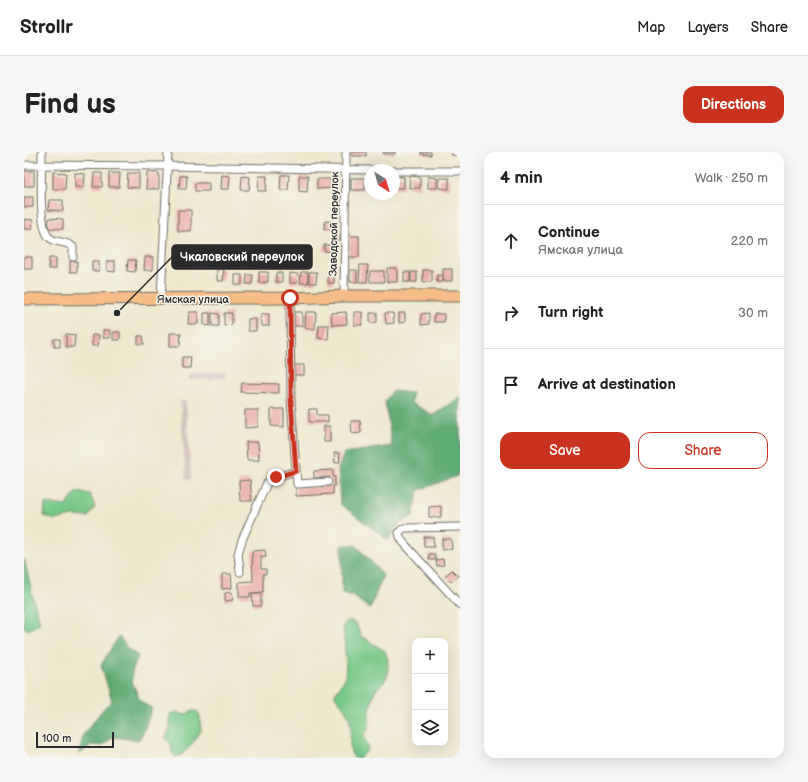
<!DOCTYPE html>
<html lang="en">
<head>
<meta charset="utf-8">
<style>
	:root { --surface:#fff; --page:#f6f6f6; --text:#222; --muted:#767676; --line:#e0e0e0; --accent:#c8321e }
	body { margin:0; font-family:"Balsamiq Sans",sans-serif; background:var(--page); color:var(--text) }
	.controls { position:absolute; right:12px; bottom:12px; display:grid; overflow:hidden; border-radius:8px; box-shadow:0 4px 16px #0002 }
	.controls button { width:36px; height:36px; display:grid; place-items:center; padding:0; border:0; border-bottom:1px solid var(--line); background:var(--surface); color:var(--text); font:20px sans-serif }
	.compass { position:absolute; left:340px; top:12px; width:36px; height:36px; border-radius:50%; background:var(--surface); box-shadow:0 4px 16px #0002; rotate:143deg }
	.scale { position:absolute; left:12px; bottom:10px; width:78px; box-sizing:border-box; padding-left:4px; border:2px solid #2b2b2b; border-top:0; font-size:11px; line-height:14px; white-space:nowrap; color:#2b2b2b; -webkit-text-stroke:3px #f7f3e8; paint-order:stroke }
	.stop { position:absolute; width:12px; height:12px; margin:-9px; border:3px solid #c8321e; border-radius:50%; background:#fff }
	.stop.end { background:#c8321e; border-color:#fff; box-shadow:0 1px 4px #0008 }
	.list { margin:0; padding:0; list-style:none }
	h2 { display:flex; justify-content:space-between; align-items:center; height:52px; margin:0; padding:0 16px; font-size:17px }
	h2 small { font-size:13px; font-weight:400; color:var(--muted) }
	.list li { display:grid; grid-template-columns:26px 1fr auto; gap:12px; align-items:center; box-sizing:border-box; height:72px; padding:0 16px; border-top:1px solid var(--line) }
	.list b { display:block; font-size:15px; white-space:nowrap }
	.list p { margin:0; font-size:13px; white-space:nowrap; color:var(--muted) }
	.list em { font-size:13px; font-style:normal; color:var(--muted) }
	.actions { display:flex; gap:8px; padding:12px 16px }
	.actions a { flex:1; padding:9px 0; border:1px solid var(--accent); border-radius:12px; text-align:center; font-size:14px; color:var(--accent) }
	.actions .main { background:var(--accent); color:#fff }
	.icon { flex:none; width:22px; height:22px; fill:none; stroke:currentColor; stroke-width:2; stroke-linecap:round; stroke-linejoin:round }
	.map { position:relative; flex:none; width:436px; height:606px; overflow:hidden; border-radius:12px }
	header { display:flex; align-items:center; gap:24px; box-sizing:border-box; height:56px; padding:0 20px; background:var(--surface); border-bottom:1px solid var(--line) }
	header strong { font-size:19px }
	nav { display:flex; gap:22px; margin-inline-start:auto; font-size:14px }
	.intro { display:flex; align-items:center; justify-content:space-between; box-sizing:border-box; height:96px; padding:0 24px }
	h1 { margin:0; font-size:28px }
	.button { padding:10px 18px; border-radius:12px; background:var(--accent); color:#fff; font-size:14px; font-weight:700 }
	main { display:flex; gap:24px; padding:0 24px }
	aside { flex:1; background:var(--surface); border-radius:12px; box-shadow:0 4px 16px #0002 }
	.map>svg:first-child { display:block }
	.industrial { fill:#cfc0ba }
	.green { fill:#76c788; stroke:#50795a }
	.forest { fill:#60ac74; stroke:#466c50 }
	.building { fill:#ebb1a9 }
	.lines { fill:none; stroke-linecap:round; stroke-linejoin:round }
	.minor-casing { stroke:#6f6d64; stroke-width:9 }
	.highway-casing { stroke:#6f6d64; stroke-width:13 }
	.minor { stroke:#fff; stroke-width:7 }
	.highway { stroke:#f7bd88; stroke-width:11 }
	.route { stroke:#c8321e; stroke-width:5 }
	.labels { text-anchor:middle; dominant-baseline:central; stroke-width:3; stroke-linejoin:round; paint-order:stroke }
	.street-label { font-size:11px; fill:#2b2b2b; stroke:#f7f3e8 }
	.leader { fill:none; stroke:#2b2b2b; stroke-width:1.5 }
	.callout-dot { fill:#2b2b2b; stroke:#f7f3e8; stroke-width:1.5 }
	.callout { fill:#2b2b2b; stroke:#2b2b2b; stroke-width:1.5 }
	.callout-label { font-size:12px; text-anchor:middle; font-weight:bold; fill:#fff }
</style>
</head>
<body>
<header>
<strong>Strollr</strong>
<nav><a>Map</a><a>Layers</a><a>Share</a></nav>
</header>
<div class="intro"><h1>Find us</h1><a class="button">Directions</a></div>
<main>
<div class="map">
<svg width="436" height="606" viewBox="0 0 436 606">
	<rect width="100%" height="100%" fill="#f7f3e8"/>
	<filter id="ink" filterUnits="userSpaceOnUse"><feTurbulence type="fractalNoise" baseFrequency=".025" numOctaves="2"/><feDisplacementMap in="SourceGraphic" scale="8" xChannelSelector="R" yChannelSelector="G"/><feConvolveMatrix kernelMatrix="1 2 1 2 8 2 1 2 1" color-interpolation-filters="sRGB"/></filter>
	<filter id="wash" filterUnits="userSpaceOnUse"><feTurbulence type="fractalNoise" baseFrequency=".012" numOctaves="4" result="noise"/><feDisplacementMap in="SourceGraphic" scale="16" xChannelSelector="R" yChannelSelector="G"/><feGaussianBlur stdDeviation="0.9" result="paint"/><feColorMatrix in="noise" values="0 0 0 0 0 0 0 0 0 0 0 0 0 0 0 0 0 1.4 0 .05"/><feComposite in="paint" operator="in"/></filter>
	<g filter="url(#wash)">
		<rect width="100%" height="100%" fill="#eee8ce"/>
		<path class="industrial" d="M 201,221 L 201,226 L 190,227 L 190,229 L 184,229 L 184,227 L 166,228 L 166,222 Z
			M 156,249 L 162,249 L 167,327 L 162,328 Z"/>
		<path class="green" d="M 53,340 L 66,342 L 71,355 L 64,365 L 49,364 L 31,368 L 20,364 L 21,351 L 42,354 Z
			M 0,405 L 8,442 L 16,471 L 4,478 L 0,475 Z
			M 327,469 L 332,472 L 337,484 L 361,499 L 364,507 L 364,522 L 360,530 L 357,532 L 350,541 L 345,562 L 345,576 L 340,584 L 344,594 L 343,599 L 336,606 L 330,606 C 322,595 329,581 326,568 C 323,558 317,552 311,544 L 311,541 L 321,527 L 322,509 L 319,474 L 322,470 Z
			M 168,559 L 173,559 L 176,564 L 176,570 L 177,578 C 173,586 160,605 151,605 L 148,601 L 147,592 L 141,586 L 146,577 L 146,562 L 152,560 L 160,563 Z"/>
		<path class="forest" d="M 369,239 L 389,241 L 387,251 L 409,263 L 436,245 L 436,316 L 433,324 L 395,338 L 389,364 L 376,371 L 364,388 L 316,352 L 314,317 L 320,301 L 368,294 L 361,249 Z
			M 318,393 L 332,393 L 359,423 L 346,457 L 329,444 L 318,441 Z
			M 95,484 L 104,497 L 114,504 L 108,519 L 108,529 L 116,549 L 128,556 L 119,581 L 115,588 L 89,585 L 78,594 L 67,593 L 55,603 L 59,583 L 79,557 L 88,549 L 77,513 Z"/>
		<g id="blocks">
			<path class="building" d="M 328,0 L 342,0 L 342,4 L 328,4 Z
				M 359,0 L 371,0 L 371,2 L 360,2 Z
				M 397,0 L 407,0 L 407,3 L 397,2 Z
				M 428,0 L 436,0 L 436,3 L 427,3 Z
				M 0,19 L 10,19 L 10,34 L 0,34 Z
				M 29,20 L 42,21 L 41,37 L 29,37 Z
				M 123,20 L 135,21 L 135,37 L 122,37 Z
				M 51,21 L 61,22 L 60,35 L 51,35 Z
				M 70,21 L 78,21 L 78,35 L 69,35 Z
				M 85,21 L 96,21 L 95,35 L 85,35 Z
				M 104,21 L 115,21 L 115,36 L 103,35 Z
				M 198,23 L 206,24 L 205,37 L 197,37 Z
				M 257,23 L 265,23 L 264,38 L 256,38 Z
				M 156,24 L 163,24 L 162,37 L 155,37 Z
				M 218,24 L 226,25 L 225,38 L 217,38 Z
				M 235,24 L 243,24 L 242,39 L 234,39 Z
				M 275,24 L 284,24 L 283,40 L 275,39 Z
				M 371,24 L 380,25 L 380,36 L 371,36 Z
				M 386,24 L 396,25 L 396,36 L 385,36 Z
				M 404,25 L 413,26 L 413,36 L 404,36 Z
				M 327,26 L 341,26 L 341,38 L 327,38 Z
				M 415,26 L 425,26 L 425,37 L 415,36 Z
				M 293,27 L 308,27 L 308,36 L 293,37 Z
				M 171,31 L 185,31 L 185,39 L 171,39 Z
				M 0,45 L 9,45 L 9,55 L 0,55 Z
				M 25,48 L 39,48 L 39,59 L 24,58 Z
				M 154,58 L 167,58 L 167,79 L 154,79 Z
				M 25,66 L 39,67 L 39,77 L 24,76 Z
				M 0,67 L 9,68 L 8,77 L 0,77 Z
				M 301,69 L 311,70 L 310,77 L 300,77 Z
				M 310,83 L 317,83 L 316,88 L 310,88 Z
				M 325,84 L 335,84 L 335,105 L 325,105 Z
				M 300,93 L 311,93 L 311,100 L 300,99 Z
				M 0,105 L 8,105 L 8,117 L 0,117 Z
				M 121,105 L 129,105 L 129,118 L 120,118 Z
				M 25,106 L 32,106 L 32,117 L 25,117 Z
				M 104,108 L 112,108 L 111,120 L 103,119 Z
				M 46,109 L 53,109 L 53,120 L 46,120 Z
				M 68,109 L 75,109 L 75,119 L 68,119 Z
				M 83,109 L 91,109 L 91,120 L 83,119 Z
				M 336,113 L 344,113 L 343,130 L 335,130 Z
				M 363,116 L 373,116 L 373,130 L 363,130 Z
				M 193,117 L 200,117 L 199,129 L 193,129 Z
				M 419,117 L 428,117 L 428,129 L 419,129 Z
				M 326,118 L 333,118 L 333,130 L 326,130 Z
				M 399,118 L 408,118 L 408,130 L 399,130 Z
				M 346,119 L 360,119 L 360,130 L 346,130 Z
				M 235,120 L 244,120 L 244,130 L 235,131 Z
				M 277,120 L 284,120 L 284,131 L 276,131 Z
				M 285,120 L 293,120 L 292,131 L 285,131 Z
				M 380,120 L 386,120 L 386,130 L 380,130 Z
				M 387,120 L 393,120 L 393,130 L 387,130 Z
				M 252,121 L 258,121 L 258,130 L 252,130 Z
				M 266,121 L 274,122 L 273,131 L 266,131 Z
				M 304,122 L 310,122 L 310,131 L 304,131 Z
				M 211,123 L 218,123 L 218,133 L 211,133 Z
				M 223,123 L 229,123 L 228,132 L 222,132 Z
				M 413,123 L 418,123 L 418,130 L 413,130 Z
				M 165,160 L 174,160 L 174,172 L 164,172 Z
				M 268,160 L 278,160 L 278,174 L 268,174 Z
				M 282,160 L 292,160 L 291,177 L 281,176 Z
				M 322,160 L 323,172 L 308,173 L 307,161 Z
				M 330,160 L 338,160 L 338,173 L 330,173 Z
				M 180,161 L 186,161 L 186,174 L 180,173 Z
				M 188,161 L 195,162 L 195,174 L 188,174 Z
				M 200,161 L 208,161 L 208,173 L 200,174 Z
				M 346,161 L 353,161 L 353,170 L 346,171 Z
				M 361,161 L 369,161 L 370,171 L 362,172 Z
				M 375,161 L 381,161 L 381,170 L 375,171 Z
				M 405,161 L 405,172 L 397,173 L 397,162 Z
				M 237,162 L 245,162 L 245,174 L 238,174 Z
				M 410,162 L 420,162 L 420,170 L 410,170 Z
				M 224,167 L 232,167 L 232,179 L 224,179 Z
				M 295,173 L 305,173 L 304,187 L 294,186 Z
				M 79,178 L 86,178 L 86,186 L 79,186 Z
				M 89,180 L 96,180 L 96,188 L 89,188 Z
				M 146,181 L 157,181 L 156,194 L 146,194 Z
				M 42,182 L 51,183 L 50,195 L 42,195 Z
				M 68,183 L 75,183 L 74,194 L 68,194 Z
				M 114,184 L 119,184 L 120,192 L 114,192 Z
				M 30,187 L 36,187 L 36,195 L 30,195 Z
				M 158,205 L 167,205 L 166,216 L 158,216 Z
				M 269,213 L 280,213 L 280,223 L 269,223 Z
				M 218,231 L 255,232 L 255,241 L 217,240 Z
				M 247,257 L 260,257 L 260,275 L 247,274 Z
				M 285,257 L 293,257 L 293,263 L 304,263 L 304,270 L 285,270 Z
				M 221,258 L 234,258 L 234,275 L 221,276 Z
				M 327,269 L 336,269 L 337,281 L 328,282 Z
				M 300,274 L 306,274 L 306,290 L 300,290 Z
				M 222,290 L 234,290 L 235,308 L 223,308 Z
				M 310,301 L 315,301 L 316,310 L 311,311 Z
				M 309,318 L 309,325 L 311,325 L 311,334 L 309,334 L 309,342 L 272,344 L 272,335 L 306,334 L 306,325 L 290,326 L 290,319 Z
				M 226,328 L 228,349 L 216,349 L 215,329 Z
				M 417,354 L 417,365 L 405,365 L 405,355 Z
				M 400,385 L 409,385 L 410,395 L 400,395 Z
				M 418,387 L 427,387 L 428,397 L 418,398 Z
				M 241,398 L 242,405 L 237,405 L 237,417 L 242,417 L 242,422 L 239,422 L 239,440 L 226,441 L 226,445 L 215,445 L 215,430 L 229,429 L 228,399 Z
				M 405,402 L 411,402 L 411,408 L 405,408 Z
				M 419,407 L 420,413 L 413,414 L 412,408 Z
				M 428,418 L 434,424 L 427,430 L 421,424 Z
				M 198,422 L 207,422 L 208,436 L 198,437 Z
				M 208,440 L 209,448 L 201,449 L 201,441 Z
				M 228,442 L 237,442 L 237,454 L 229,454 Z"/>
		</g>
	</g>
	<g filter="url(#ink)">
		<use href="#blocks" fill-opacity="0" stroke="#6f6d64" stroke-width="1"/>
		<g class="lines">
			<defs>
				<path id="minor" d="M 18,0 C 18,18 14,70 24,84 C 30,92 41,88 49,95 L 49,105
					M 0,13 L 144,14 L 346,18
					M 370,19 L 436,19
					M 320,144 L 322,0
					M 266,146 L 267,247 L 273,332 L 304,330
					M 137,147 L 144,0
					M 436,375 L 380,376 L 375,380 L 376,385 L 379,390 L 436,453
					M 216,420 L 214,402 L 218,388 L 243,331 L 252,325 L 272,319"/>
				<path id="highway" d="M 0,147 L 266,146 L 320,144 L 436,144"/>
			</defs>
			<use href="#minor" class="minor-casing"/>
			<use href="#highway" class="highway-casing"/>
			<use href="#minor" class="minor"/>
			<use href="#highway" class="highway"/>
		</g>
	</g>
	<g class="lines" filter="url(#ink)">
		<path class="route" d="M 252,325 L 272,319 L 267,248 L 266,146"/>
	</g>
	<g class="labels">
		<g class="street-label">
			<text transform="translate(310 72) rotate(-89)">Заводской переулок</text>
			<text x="169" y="147">Ямская улица</text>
		</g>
	</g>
	<path class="leader" d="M93 161L148 105"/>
	<circle class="callout-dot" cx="93" cy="161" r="4"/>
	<rect class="callout" x="148" y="93" width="140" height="24" rx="4"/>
	<g class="callout-label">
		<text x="218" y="109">Чкаловский переулок</text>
	</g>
</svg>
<div class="controls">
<button>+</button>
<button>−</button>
<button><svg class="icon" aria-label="layers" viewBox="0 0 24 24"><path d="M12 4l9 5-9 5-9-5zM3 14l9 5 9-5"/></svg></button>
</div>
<svg class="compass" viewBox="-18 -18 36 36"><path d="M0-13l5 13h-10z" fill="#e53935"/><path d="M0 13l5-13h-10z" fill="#767676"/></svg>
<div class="scale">100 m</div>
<div class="stop" style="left:266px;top:146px"></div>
<div class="stop end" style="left:252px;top:325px"></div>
</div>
<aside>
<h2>4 min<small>Walk · 250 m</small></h2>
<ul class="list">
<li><svg class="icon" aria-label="ahead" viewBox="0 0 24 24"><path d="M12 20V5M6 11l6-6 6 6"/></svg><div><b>Continue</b><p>Ямская улица</p></div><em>220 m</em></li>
<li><svg class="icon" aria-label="right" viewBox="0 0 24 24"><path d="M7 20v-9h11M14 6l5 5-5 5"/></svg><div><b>Turn right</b></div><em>30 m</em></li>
<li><svg class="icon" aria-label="arrive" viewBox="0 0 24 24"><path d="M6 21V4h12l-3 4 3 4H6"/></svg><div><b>Arrive at destination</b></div></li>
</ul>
<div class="actions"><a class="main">Save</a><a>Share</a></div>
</aside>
</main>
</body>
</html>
